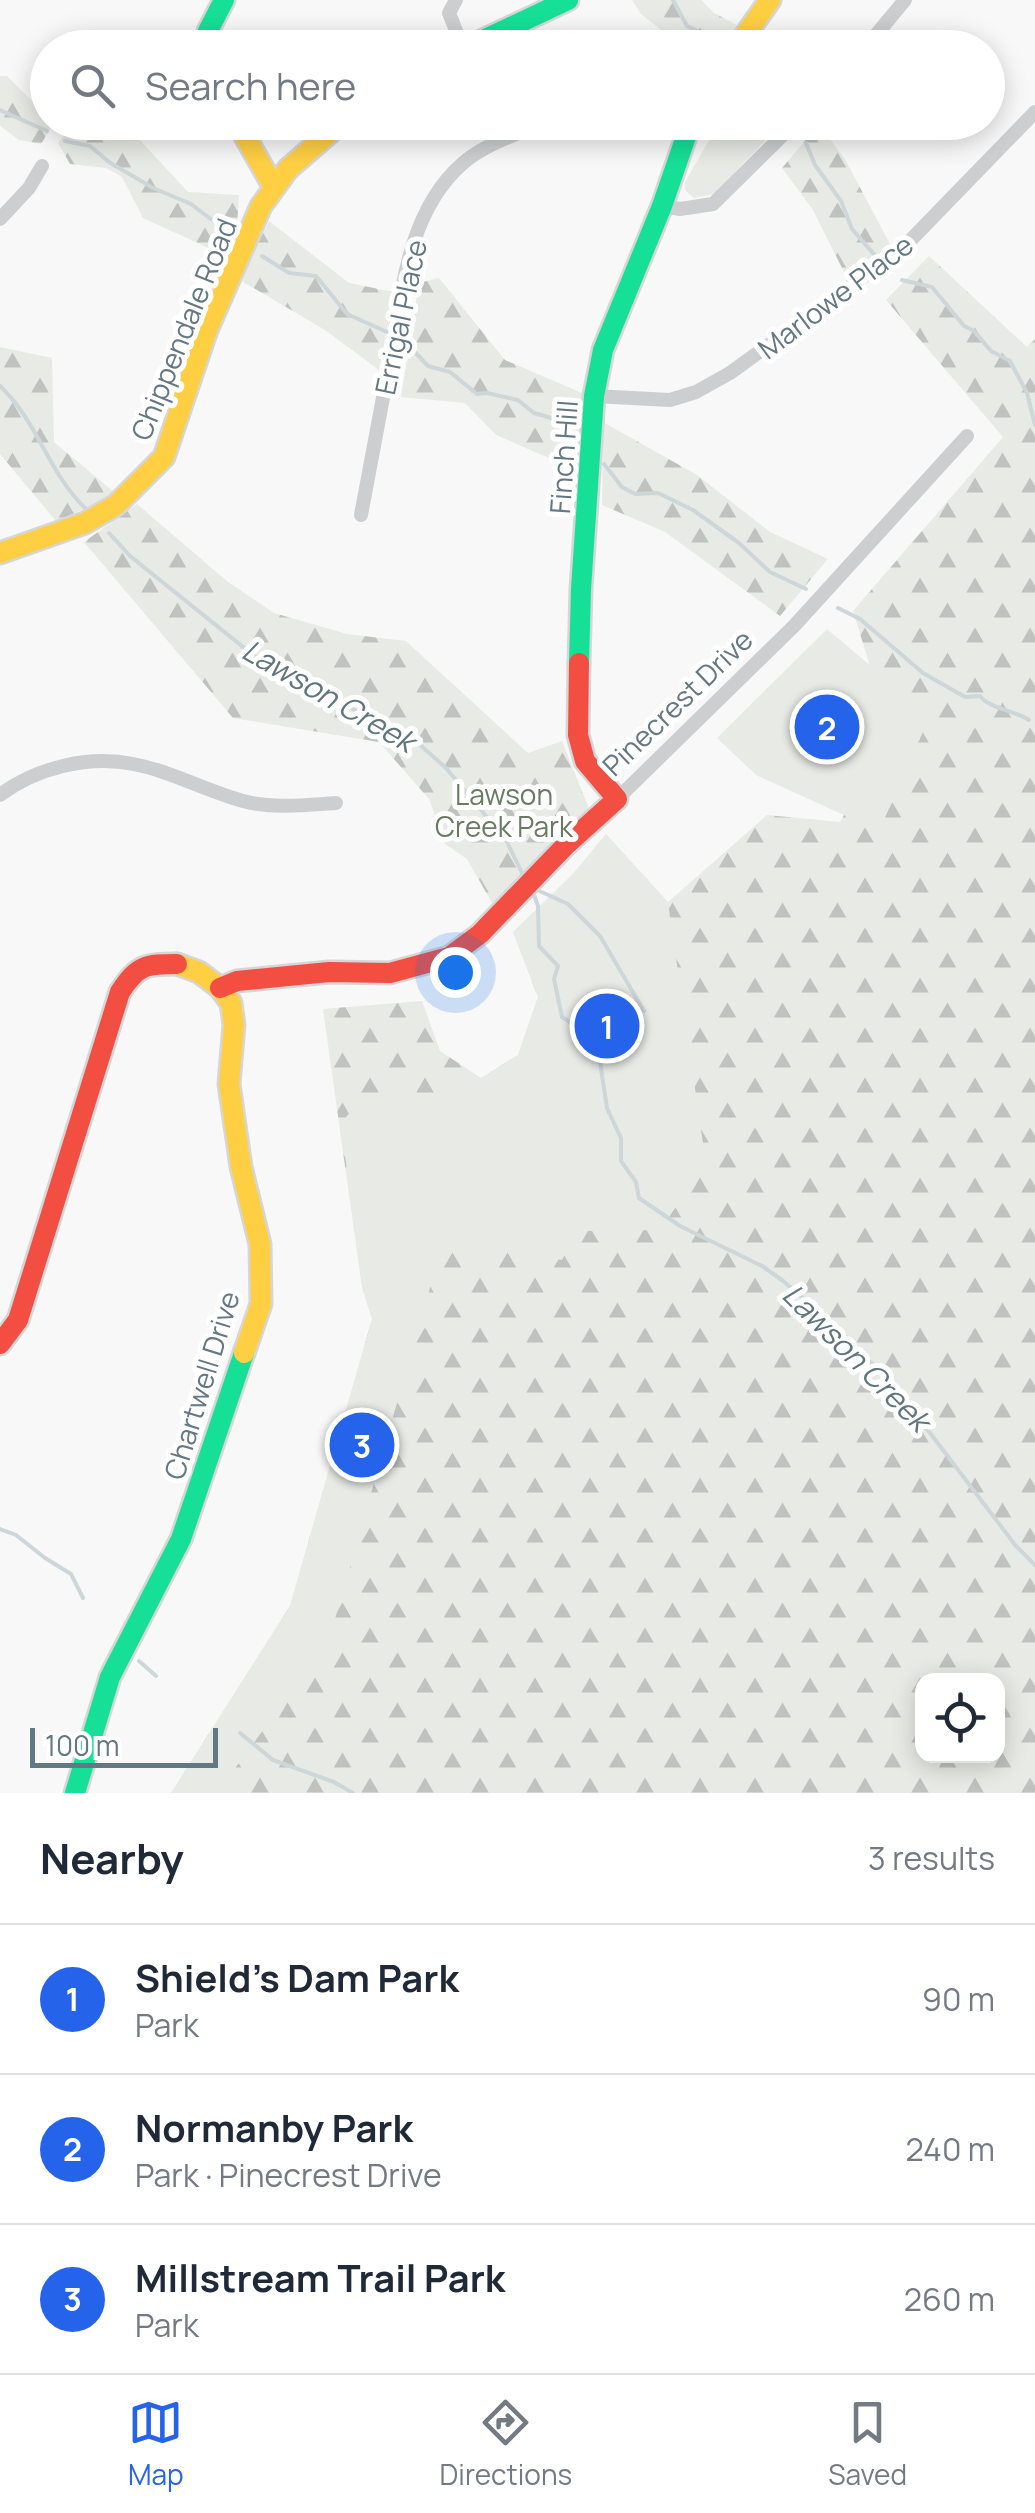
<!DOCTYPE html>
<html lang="en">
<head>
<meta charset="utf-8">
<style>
	:root { --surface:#fff; --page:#f6f6f7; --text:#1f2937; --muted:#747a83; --line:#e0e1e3; --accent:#2563eb }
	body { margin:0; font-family:Manrope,sans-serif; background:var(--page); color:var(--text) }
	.controls { position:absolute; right:30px; bottom:30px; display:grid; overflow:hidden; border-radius:20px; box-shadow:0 5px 25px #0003 }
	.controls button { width:90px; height:90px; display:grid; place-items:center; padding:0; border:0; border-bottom:2px solid var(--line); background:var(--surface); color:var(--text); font:50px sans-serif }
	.scale { position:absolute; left:30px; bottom:25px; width:188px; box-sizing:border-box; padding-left:10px; border:5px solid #647883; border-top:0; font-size:28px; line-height:35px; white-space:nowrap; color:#647883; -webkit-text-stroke:8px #fff; paint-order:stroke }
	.you { position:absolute; left:455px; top:972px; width:35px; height:35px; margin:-25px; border:8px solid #fff; border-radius:50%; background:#1a73e8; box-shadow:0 0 0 15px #1a73e833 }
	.badge { display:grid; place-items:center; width:65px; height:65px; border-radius:50%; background:var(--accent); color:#fff; font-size:32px; font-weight:700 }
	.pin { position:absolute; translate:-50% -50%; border:5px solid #fff; box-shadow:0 2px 10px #0006 }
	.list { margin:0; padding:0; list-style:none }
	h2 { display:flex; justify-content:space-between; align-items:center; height:130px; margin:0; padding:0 40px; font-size:42px }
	h2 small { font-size:32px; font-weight:400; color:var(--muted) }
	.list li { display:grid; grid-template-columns:65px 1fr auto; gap:30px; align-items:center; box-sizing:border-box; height:150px; padding:0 40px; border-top:2px solid var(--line) }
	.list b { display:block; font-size:38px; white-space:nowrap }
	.list p { margin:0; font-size:32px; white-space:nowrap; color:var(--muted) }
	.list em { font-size:32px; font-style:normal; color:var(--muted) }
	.icon { flex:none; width:55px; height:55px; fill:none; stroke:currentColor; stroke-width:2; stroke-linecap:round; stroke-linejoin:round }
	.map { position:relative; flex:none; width:1035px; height:1793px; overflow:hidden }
	.search { position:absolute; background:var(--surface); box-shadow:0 5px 25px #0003; left:30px; right:30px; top:30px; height:110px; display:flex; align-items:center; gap:25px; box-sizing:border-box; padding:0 35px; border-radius:55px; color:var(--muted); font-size:38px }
	.sheet { height:580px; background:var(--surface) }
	nav { display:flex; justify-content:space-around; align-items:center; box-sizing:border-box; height:140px; border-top:2px solid var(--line); background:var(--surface); font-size:28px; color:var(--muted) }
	nav a { display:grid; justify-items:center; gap:5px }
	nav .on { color:var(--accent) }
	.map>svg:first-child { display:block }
	.forest { fill:url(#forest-firs); fill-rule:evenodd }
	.park { fill:#e8eae5 }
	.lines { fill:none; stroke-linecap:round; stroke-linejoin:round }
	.stream { stroke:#cdd6d9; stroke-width:4 }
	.fast-casing { stroke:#d5d6d7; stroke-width:25 }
	.slow-casing { stroke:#d5d6d7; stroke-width:25 }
	.jam-casing { stroke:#d5d6d7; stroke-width:25 }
	.street { stroke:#cdcecf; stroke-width:14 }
	.fast { stroke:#16e098; stroke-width:20 }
	.slow { stroke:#ffcf43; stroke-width:20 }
	.jam { stroke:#f24e42; stroke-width:20 }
	.labels { text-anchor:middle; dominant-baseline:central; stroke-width:10; stroke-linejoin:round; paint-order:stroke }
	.street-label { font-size:28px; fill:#647883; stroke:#fff }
	.park-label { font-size:28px; fill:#697a63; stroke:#fff }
	.water-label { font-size:30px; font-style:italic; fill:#5f767c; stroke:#fff }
</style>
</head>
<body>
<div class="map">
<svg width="1035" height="1793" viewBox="0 0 1035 1793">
	<defs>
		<pattern id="forest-firs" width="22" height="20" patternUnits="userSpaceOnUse" patternTransform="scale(2.5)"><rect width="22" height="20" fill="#e8eae5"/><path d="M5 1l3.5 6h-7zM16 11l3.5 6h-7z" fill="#c0c2bf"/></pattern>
	</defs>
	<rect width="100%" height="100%" fill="#f8f8f8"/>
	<path class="forest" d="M 632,0 L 701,0 L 714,13 L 737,25 L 725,47 L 683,47 L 641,14 Z
		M 0,76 L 7,76 L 47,116 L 48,122 L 54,123 L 41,144 L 19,140 L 0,126 Z
		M 84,122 L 124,123 L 188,192 L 239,195 L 237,226 L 226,256 L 143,218 L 122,177 L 106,168 L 70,164 L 58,143 L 65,134 Z
		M 819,124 L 846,161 L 892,248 L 847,278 L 813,210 L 782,168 Z
		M 269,221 L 349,283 L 394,292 L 379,370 L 325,330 L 240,280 Z
		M 929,256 L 1027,347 L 1035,339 L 1035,1793 L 171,1793 L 290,1606 L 372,1319 L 362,1287 L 323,1009 L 422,1001 L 440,1051 L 481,1078 L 518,1055 L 538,997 L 513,932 L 573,874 L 606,834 L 668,902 L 767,815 L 840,822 L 891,734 L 853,611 L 1003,437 L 886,300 ZM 922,1680 L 998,1680 L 998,1756 L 922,1756 Z
		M 439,278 L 505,360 L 582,393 L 579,471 L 496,435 L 465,403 L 401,397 L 419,283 Z
		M 0,347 L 52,358 L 54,442 L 114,492 L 91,506 L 56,521 L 0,454 Z
		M 603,422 L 697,475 L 770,532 L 828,559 L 780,616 L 665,532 L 602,505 Z
		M 137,504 L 228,582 L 274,613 L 347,634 L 406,641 L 528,753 L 562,741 L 590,811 L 495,908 L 467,859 L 445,844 L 429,799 L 379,742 L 233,718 L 84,542 Z"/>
	<path class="park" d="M 719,123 L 782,123 L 714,194 L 694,198 L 685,190 L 685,182 Z
		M 827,629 L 930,716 L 879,831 L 756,775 L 717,738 Z
		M 606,834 L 668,903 L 706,1164 L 660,1230 L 578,1231 L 562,1260 L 444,1239 L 329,1640 L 217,1793 L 171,1793 L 290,1606 L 372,1319 L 362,1287 L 341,1123 L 360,1101 L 432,1094 L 466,1071 L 481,1078 L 518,1055 L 538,997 L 513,932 L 573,874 Z"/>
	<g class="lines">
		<path class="stream" d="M 673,0 L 687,26 L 704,34 L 720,48
			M 0,110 L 47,131
			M 65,141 L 90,146 L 109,162 L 153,188 L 191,204 L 224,229
			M 806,143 L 815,165 L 841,201 L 852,229 L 879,260
			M 262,256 L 289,273 L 316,276 L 347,314 L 387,332
			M 902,280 L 932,287 L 964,326 L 974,331 L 991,351 L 1010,361 L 1027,393 L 1035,425
			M 410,347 L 428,366 L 450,372 L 477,394 L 487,393 L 518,400 L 534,413 L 555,419 L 568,434 L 584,444
			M 0,386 C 38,422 48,472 85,508
			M 604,464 L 622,487 L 635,494 L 658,493 L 693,510 L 739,543 L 770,572 L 806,589
			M 109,533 L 130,556 L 258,659 L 419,744 L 446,768 L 506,840 L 524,877
			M 838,608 L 860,619 L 923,673 L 965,697 L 980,696 C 988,708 1014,710 1029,720
			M 532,889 L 538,906 L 539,946 L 558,966 L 554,979 L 562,1017 L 586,1033 L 600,1062 L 607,1108 L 621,1138 L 621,1161 L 636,1182 L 639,1198 L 680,1226 L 762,1266 L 782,1280 L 839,1330 L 909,1401 L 914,1412 L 1016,1546 L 1035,1565
			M 535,889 L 568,904 L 600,936 L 644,1011
			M 0,1529 L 16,1535 L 45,1558 L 71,1574 L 83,1598
			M 139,1661 L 156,1676
			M 240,1733 L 273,1760 L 334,1782 L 353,1793"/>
		<defs>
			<path id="fast" d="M 204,48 L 208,31 L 224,0
				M 466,48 L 568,0
				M 579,663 L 581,589 L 594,396 L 603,350 L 662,206 L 691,122
				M 75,1793 L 110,1677 L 181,1539 L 244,1353"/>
			<path id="slow" d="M 736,48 L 770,0
				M 237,122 L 273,186
				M 0,553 L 85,523 L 116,505 L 164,457 L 207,330 L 261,206 L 288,169 L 342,122
				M 177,964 L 199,972 L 220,988 L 231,1003 L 234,1025 L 229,1084 L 241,1167 L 260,1244 L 261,1304 L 244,1353"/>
			<path id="jam" d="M 220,988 L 237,981 L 329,972 L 390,973 L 449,957 L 480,934 L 566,845 L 617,799 L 585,761 L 578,735 L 579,663
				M 0,1344 L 18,1320 L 120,992 C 138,965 145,964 177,964"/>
		</defs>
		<use href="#fast" class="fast-casing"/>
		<use href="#slow" class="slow-casing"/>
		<use href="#jam" class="jam-casing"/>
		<path class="street" d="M 456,0 L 449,13 L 463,48
			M 865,48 L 905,0
			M 662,206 L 680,209 L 713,204 L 796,122
			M 0,219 L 29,188 L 42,166
			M 594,396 L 670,400 L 696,392 L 730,373 L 903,248 L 1035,112
			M 361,515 C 370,467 379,419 388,371 C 401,301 405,214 462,164 C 484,144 518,134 545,122
			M 0,795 C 36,768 88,755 133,764 C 171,771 206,791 243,801 C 273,809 306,805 336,803
			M 617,799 L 794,626 L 967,436"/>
		<use href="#fast" class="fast"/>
		<use href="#slow" class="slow"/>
		<use href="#jam" class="jam"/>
	</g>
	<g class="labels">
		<g class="street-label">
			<text transform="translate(835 296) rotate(-37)">Marlowe Place</text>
			<text transform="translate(400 317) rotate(-78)">Errigal Place</text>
			<text transform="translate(183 329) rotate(-68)">Chippendale Road</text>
			<text transform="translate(563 457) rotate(-86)">Finch Hill</text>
			<text transform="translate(677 702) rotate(-44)">Pinecrest Drive</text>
			<text transform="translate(201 1385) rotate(-73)">Chartwell Drive</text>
		</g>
		<g class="park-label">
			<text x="504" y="794">Lawson<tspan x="504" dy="32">Creek Park</tspan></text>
		</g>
		<g class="water-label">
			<text transform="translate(329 695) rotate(30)">Lawson Creek</text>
			<text transform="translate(857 1357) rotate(45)">Lawson Creek</text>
		</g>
	</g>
</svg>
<div class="controls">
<button><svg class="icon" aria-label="locate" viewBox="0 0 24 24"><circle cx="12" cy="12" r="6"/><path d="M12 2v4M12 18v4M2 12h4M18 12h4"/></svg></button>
</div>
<div class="scale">100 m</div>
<div class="you"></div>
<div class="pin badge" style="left:607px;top:1026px">1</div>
<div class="pin badge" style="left:827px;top:727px">2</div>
<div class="pin badge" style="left:362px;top:1445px">3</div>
<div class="search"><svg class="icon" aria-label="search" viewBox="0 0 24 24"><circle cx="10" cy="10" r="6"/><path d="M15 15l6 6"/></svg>Search here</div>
</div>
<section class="sheet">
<h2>Nearby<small>3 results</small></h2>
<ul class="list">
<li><span class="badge">1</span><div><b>Shield's Dam Park</b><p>Park</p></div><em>90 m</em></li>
<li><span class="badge">2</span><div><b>Normanby Park</b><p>Park · Pinecrest Drive</p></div><em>240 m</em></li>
<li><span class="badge">3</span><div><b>Millstream Trail Park</b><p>Park</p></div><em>260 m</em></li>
</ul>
</section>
<nav>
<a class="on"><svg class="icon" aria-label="map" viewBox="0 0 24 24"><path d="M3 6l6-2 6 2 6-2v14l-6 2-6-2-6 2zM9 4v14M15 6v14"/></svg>Map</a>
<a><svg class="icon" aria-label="directions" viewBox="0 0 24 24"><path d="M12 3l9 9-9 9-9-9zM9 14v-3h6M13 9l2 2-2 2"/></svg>Directions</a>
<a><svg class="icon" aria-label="saved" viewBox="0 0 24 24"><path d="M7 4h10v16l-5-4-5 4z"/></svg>Saved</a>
</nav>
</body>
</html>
